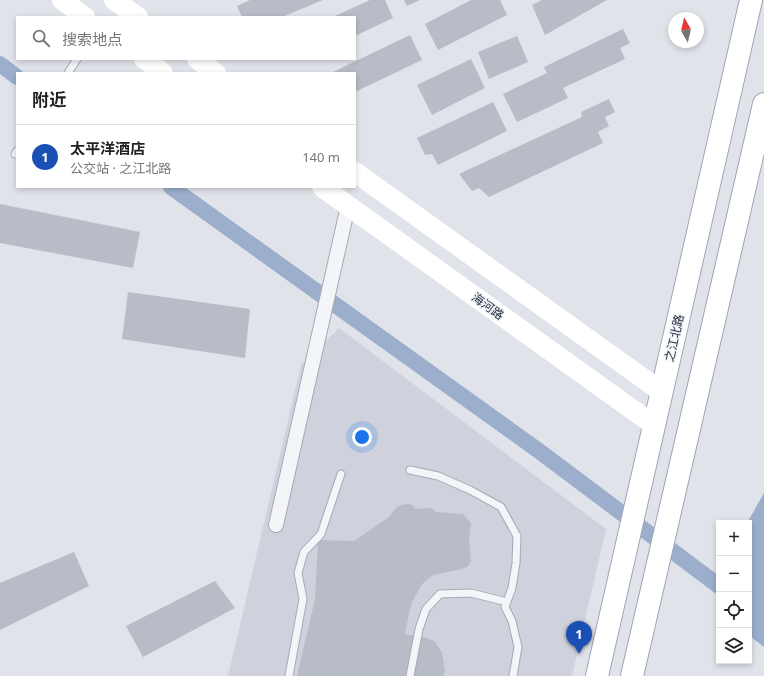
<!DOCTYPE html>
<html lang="zh">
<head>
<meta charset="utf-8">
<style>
	:root { --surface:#fff; --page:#f2f2f2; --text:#222; --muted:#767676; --line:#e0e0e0; --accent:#0f766e }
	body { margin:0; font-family:"Noto Sans","Noto Sans SC",sans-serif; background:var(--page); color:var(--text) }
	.controls { position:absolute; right:12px; bottom:12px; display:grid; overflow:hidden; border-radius:0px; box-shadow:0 2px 6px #0003 }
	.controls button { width:36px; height:36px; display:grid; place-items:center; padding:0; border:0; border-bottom:1px solid var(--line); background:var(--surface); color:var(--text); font:20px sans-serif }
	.compass { position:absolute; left:668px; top:12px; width:36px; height:36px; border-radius:50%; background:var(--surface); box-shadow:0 2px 6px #0003; rotate:352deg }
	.you { position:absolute; left:362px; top:437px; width:14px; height:14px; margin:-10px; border:3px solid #fff; border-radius:50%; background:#1a73e8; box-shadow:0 0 0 6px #1a73e833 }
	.badge { display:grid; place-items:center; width:26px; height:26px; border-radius:50%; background:var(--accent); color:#fff; font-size:13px; font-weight:700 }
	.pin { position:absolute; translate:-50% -33px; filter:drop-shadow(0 1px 2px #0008) }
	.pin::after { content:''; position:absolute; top:21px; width:14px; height:12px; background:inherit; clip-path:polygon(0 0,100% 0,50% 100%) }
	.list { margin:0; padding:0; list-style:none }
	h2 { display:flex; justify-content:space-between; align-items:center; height:52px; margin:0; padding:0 16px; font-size:17px }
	h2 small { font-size:13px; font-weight:400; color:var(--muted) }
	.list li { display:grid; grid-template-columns:26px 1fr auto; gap:12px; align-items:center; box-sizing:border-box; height:64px; padding:0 16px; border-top:1px solid var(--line) }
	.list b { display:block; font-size:15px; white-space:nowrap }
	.list p { margin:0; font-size:13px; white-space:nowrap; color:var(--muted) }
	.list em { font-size:13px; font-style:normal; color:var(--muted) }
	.icon { flex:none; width:22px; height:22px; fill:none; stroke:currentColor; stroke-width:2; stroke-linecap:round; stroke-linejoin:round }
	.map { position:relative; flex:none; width:764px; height:676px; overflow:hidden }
	.search { position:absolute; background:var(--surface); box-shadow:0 2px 6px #0003; left:16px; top:16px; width:340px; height:44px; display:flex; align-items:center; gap:10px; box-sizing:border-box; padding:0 14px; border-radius:0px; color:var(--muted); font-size:15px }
	.panel { position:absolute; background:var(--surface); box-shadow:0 2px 6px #0003; left:16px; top:72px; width:340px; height:116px; border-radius:0px }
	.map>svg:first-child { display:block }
	.built { fill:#cfd2dc }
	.water { fill:#9baecb }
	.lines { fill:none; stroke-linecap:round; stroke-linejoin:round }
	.canal { stroke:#9baecb; stroke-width:16 }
	.building { fill:#b8bcc7 }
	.lane-casing { stroke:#a6a9b4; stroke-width:9 }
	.street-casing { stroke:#a6a9b4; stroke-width:16 }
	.primary-casing { stroke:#a0a6b6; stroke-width:24 }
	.lane { stroke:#f3f5f8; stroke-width:7 }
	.street { stroke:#f3f5f8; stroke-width:14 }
	.secondary { stroke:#fff; stroke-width:20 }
	.primary { stroke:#fff; stroke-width:22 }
	.labels { text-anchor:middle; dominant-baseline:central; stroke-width:3; stroke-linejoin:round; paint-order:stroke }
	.street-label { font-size:12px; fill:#282f42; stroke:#f0f3f7 }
</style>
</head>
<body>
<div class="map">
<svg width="764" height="676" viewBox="0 0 764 676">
	<rect width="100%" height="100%" fill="#e1e3ea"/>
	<path class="built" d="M 339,328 L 606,529 L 572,676 L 228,676 L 301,365 Z"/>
	<path class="water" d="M 764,493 L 764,647 L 751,637 L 749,631 L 749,523 L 747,523 Z"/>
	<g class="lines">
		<path class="canal" d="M 0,64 L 17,77
			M 171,187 L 539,451 L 719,586"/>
	</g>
	<path class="building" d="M 250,0 L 323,0 L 282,17 L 242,17 L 237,6 Z
		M 370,0 L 385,0 L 393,18 L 355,36 L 355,17 L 333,17 Z
		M 404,0 L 420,0 L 407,6 Z
		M 471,0 L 500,0 L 507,15 L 438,50 L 425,24 Z
		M 542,0 L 607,0 L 545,35 L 532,5 Z
		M 623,29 L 630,43 L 620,48 L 625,59 L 563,88 L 568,98 L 517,122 L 503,94 L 547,73 L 544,67 Z
		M 410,35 L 422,60 L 355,92 L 355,73 L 331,73 Z
		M 517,36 L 528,62 L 489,79 L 478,52 Z
		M 471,59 L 485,88 L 432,115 L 417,85 Z
		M 609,99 L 615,112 L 605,117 L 609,126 L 598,132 L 603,143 L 489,197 L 479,188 L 472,191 L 459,174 L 582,117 L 581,112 Z
		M 493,102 L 507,131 L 438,165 L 432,154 L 425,155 L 417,138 Z
		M 0,204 L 140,232 L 133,268 L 0,243 Z
		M 128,292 L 250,309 L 245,358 L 122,339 Z
		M 408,504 L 413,505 L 415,509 L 431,508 L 436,512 L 463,514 L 471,523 L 469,539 L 471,561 L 468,566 L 462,569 L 433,575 L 422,584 L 411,604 L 405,634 L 427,638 L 435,642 L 442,652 L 445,671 L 443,676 L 297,676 L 315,599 L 318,540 L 354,541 L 389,517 L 395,509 L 401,505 Z
		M 74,552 L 89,586 L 0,630 L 0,583 Z
		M 215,581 L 235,608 L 143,657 L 126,626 Z"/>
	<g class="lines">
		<defs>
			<path id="lane" d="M 68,73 L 77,59
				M 15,154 L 17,151
				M 410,470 L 438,476 L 470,490 L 501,507 L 517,536 L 516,563 L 512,588 L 505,607 L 512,621 L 518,647 L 513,676
				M 289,676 L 303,599 L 298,573 L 304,552 L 321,534 L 341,474
				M 410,676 L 419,629 L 426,609 L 440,594 L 471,593 L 507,602"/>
			<path id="street" d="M 276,525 L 348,206"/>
			<path id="primary" d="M 597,676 L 751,0
				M 632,676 L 764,104"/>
		</defs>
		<use href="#lane" class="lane-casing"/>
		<use href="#street" class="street-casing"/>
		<use href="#primary" class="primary-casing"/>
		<use href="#lane" class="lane"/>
		<use href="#street" class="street"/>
		<path class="secondary" d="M 62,0 L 85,17
			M 114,0 L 138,17
			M 144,59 L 163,73
			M 197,59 L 216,73
			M 355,172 L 662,392
			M 322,187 L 654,425"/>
		<use href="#primary" class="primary"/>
	</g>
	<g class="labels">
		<g class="street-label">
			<text transform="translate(488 306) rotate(36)">海河路</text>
			<text transform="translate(674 338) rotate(-77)">之江北路</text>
		</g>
	</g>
</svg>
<div class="controls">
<button>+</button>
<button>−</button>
<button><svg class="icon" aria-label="locate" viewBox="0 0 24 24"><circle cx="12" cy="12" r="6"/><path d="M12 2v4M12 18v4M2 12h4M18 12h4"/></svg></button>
<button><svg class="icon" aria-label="layers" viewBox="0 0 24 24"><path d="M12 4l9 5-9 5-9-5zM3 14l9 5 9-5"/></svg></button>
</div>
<svg class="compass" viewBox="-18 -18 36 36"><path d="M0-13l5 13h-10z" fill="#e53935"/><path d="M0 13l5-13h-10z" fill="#767676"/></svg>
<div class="you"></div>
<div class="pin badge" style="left:579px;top:654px;background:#1a4fb4">1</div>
<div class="search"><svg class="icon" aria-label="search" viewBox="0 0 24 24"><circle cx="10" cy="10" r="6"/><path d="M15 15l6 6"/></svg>搜索地点</div>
<section class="panel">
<h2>附近<small></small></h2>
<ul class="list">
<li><span class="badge" style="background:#1a4fb4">1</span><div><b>太平洋酒店</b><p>公交站 · 之江北路</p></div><em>140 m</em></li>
</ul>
</section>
</div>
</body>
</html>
